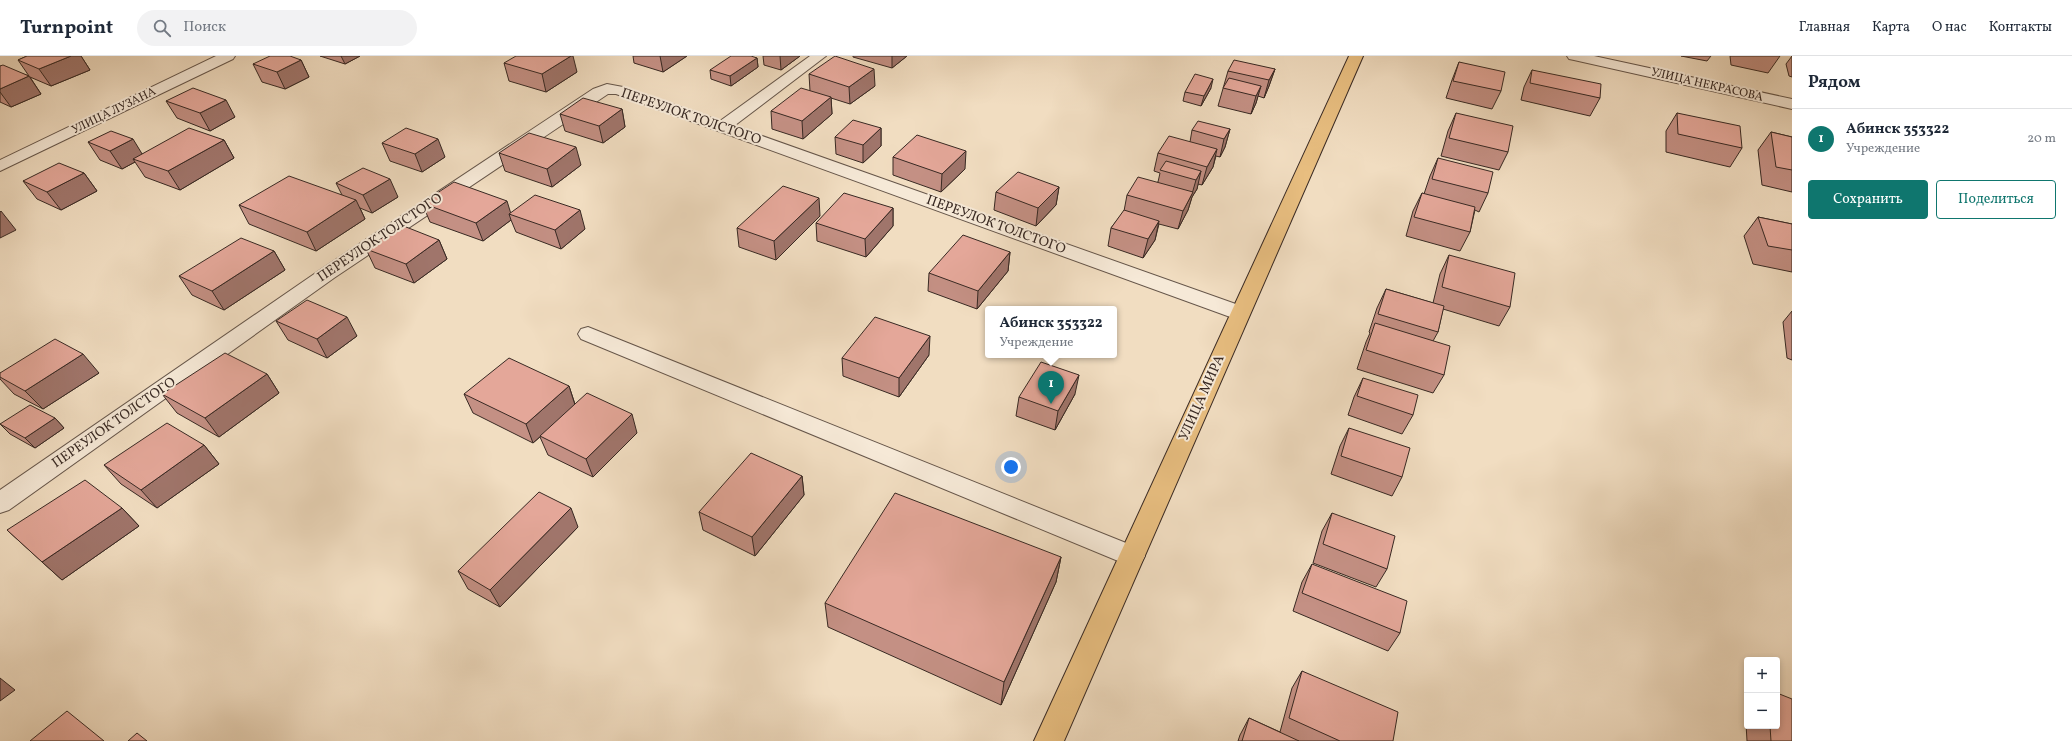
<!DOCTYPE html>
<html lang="ru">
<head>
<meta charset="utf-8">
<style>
	:root { --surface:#fff; --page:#f2f2f3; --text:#1f2937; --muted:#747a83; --line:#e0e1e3; --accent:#0f766e }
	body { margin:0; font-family:Vollkorn,serif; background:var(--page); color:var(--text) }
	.controls { position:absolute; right:12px; bottom:12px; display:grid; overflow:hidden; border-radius:4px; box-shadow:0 2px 6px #0003 }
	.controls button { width:36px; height:36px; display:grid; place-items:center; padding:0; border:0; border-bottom:1px solid var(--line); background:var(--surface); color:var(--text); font:20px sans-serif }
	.you { position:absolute; left:1011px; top:411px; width:14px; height:14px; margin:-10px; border:3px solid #fff; border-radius:50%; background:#1a73e8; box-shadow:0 0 0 6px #1a73e833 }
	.badge { display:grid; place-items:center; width:26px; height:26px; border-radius:50%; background:var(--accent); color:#fff; font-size:13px; font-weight:700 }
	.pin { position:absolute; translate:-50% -33px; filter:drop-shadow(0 1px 2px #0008) }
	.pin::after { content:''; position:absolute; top:21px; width:14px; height:12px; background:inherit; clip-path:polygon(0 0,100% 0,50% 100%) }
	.popup { position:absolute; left:985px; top:250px; width:132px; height:52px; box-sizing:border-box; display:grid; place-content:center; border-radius:4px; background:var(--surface); filter:drop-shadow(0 1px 3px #0005); font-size:13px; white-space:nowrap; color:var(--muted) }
	.popup b { font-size:15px; color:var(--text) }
	.popup::after { content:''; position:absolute; left:50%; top:100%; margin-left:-8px; border:8px solid transparent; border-top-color:var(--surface) }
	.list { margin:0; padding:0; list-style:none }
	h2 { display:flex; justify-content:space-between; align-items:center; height:52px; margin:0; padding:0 16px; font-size:17px }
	h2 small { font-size:13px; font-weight:400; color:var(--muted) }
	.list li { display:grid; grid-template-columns:26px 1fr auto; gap:12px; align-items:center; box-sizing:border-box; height:60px; padding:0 16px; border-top:1px solid var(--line) }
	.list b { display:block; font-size:15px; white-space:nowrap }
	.list p { margin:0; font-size:13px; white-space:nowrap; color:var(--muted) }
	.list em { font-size:13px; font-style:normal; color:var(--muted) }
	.actions { display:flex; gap:8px; padding:12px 16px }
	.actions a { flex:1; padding:9px 0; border:1px solid var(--accent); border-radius:4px; text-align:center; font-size:14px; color:var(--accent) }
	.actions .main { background:var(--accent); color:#fff }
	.icon { flex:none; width:22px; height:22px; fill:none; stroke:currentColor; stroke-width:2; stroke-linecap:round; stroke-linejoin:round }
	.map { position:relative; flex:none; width:1792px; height:685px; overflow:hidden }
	header { display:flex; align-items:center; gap:24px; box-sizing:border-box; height:56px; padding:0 20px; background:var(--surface); border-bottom:1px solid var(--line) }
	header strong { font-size:19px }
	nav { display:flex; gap:22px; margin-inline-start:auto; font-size:14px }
	.search { width:280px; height:36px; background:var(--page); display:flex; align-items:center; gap:10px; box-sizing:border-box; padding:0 14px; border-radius:22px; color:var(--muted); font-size:15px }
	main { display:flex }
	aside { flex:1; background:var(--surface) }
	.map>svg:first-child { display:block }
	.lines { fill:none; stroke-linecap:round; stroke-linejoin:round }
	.minor-casing { stroke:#66564a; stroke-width:2 }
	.major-casing { stroke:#382923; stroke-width:2 }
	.minor { fill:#f6e9d7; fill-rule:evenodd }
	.major { fill:#e8be80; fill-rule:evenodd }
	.wall { fill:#c49084; stroke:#382923 }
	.shaded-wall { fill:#a0756b; stroke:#382923 }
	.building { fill:#e4a799; stroke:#382923 }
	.labels { text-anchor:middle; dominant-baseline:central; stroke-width:4; stroke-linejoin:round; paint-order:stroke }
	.far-street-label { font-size:12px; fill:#382923; stroke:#f6e9d7 }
	.street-label { font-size:14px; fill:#382923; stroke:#f6e9d7 }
</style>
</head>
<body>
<header>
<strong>Turnpoint</strong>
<div class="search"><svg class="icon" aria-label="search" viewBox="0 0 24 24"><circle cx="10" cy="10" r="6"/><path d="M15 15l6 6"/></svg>Поиск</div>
<nav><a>Главная</a><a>Карта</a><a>О нас</a><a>Контакты</a></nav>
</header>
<main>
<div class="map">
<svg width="1792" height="685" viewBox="0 0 1792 685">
	<rect width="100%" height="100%" fill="#f1ddc1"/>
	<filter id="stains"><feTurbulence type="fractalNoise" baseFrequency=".005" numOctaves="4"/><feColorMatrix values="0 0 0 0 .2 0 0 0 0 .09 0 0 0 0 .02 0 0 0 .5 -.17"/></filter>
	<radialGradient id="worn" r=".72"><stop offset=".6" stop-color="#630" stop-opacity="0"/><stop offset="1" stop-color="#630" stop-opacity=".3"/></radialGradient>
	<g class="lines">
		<defs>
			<path id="minor" d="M 216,0 L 235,0 L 233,3 L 0,115 L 0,104 Z
				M 810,0 L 826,0 L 734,70 L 1247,252 L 1250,257 L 1247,262 L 1240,264 L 1233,262 L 616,38 L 608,38 L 334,222 L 9,454 L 0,457 L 0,434 L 320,214 L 593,33 L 607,28 L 623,31 L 720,65 Z
				M 1567,0 L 1594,0 L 1792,43 L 1792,53 L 1574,4 L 1569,3 Z
				M 588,271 L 1141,493 L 1145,500 L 1141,507 L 1132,511 L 1123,507 L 581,283 L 578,278 L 581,273 Z"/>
			<path id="major" d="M 1349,0 L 1363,0 L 1064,685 L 1034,685 Z"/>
		</defs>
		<use href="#minor" class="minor-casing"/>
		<use href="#major" class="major-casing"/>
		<use href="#minor" class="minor"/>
		<use href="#major" class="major"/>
	</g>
	<path class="wall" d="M 27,0 L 81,0 L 90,14 L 51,30 L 30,21 L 41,38 L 11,51 L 0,46 L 0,10 L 29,20 L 18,4 Z
		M 320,0 L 360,0 L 345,8 Z
		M 633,0 L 687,0 L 663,16 L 634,7 Z
		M 763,0 L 800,0 L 781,14 L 764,9 Z
		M 853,0 L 907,0 L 892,12 L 853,1 Z
		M 1681,0 L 1711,0 L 1707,5 Z
		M 1730,0 L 1780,0 L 1768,17 L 1731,9 Z
		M 1792,0 L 1792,21 L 1789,20 L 1786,8 Z
		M 757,2 L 758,11 L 731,30 L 711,23 L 710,14 Z
		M 301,4 L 309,21 L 285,33 L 262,26 L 253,8 Z
		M 1459,6 L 1501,35 L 1492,53 L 1446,42 L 1452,24 Z
		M 504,7 L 577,16 L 546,36 L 509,25 Z
		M 1275,13 L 1269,30 L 1264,42 L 1258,40 L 1256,47 L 1251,58 L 1218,50 L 1228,15 Z
		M 1532,14 L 1600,42 L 1590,60 L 1521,44 L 1524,31 Z
		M 809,18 L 875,30 L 850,48 L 831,42 L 832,58 L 803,83 L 772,73 L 771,55 L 810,35 Z
		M 1211,32 L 1201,50 L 1183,45 L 1185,36 Z
		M 166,45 L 235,61 L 210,75 L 177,62 Z
		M 622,53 L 625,71 L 603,87 L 565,75 L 560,58 Z
		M 1456,57 L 1508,96 L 1499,114 L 1441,100 L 1448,75 Z
		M 1677,57 L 1742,92 L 1730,111 L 1666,96 L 1666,75 Z
		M 881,72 L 881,90 L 863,107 L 836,98 L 835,81 Z
		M 1230,73 L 1225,91 L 1220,101 L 1216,100 L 1213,111 L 1202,129 L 1198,128 L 1197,133 L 1192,141 L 1188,154 L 1178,173 L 1159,168 L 1155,184 L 1143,202 L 1108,190 L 1111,172 L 1124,155 L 1127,139 L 1158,126 L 1160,117 L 1154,115 L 1158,97 L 1190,86 L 1192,74 Z
		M 1771,76 L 1792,81 L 1792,136 L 1762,129 L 1758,94 Z
		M 224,84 L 234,102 L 180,134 L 145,121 L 135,106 L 122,113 L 100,104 L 88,86 L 142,98 Z
		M 382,87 L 445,101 L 422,116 L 390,105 Z
		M 499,97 L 581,109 L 552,131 L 505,115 Z
		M 893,101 L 965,113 L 941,136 L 893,119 Z
		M 1438,102 L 1488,137 L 1479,156 L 1475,154 L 1470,176 L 1460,195 L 1406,180 L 1413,155 L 1422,137 L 1424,138 L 1430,120 Z
		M 84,117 L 97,135 L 61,154 L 37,143 L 23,125 Z
		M 336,127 L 398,141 L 372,157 L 360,152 L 365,163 L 316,195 L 249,168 L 239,149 L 342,139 Z
		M 1059,131 L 1056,149 L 1036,170 L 994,154 L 996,136 Z
		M 422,147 L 511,157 L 585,173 L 561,193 L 516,176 L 511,164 L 483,185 L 430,166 Z
		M 893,152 L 893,170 L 866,201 L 817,185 L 816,167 Z
		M 820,160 L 776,204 L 739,191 L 737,172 Z
		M 1758,161 L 1792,168 L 1792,216 L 1753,208 L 1744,180 Z
		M 439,184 L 447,203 L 414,227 L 375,212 L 366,193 Z
		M 274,195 L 285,214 L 224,254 L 192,239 L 179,220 Z
		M 1010,196 L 1008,215 L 977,253 L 928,235 L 929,217 Z
		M 1449,199 L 1510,251 L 1499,270 L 1443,253 L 1438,276 L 1433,285 L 1444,319 L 1433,337 L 1357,313 L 1366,286 L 1370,277 L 1369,276 L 1377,252 L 1386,233 L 1433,247 L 1440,218 Z
		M 1792,255 L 1792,304 L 1787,302 L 1783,266 Z
		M 276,265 L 357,280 L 327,302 L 288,284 Z
		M 929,299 L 899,341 L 843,320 L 842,302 Z
		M 0,317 L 99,317 L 43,353 L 14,338 L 0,323 Z
		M 267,318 L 279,337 L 219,381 L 177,357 L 162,338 Z
		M 1363,322 L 1413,359 L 1402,378 L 1348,359 L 1354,341 Z
		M 569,330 L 575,348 L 637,377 L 593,421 L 548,399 L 540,381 L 533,387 L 473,357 L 464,338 Z
		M 1075,338 L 1055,374 L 1016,360 L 1019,341 Z
		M 55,362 L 64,372 L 35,392 L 10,378 L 0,368 Z
		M 1349,372 L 1402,421 L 1392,440 L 1331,418 L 1340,390 Z
		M 204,389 L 219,408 L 157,452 L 121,428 L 104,409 Z
		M 802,420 L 804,439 L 755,500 L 703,474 L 699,456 Z
		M 122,452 L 139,470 L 62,524 L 7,474 Z
		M 1332,457 L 1387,513 L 1376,531 L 1313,507 L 1322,475 Z
		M 578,471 L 500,551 L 468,533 L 458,515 Z
		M 1061,501 L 1056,526 L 1001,649 L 828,571 L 825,547 Z
		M 1312,508 L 1400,577 L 1388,595 L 1293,555 L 1302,526 Z
		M 1302,615 L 1393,685 L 1238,685 L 1240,679 L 1249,662 L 1280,676 L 1292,632 Z
		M 1747,649 L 1747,670 L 1777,670 L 1792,685 L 1747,685 L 1745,650 Z"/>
	<path class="shaded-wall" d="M 71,0 L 81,0 L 90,14 L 51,30 L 39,13 Z
		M 341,0 L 360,0 L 345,8 Z
		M 571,0 L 573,0 L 577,16 L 546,36 L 542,18 Z
		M 660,0 L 687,0 L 663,16 Z
		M 780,0 L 800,0 L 781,14 Z
		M 892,0 L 907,0 L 892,12 Z
		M 757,2 L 758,11 L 731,30 L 730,20 Z
		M 301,4 L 309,21 L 285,33 L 277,16 Z
		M 874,13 L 875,30 L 850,48 L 849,31 Z
		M 1275,13 L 1269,30 L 1264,42 L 1269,24 Z
		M 29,20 L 41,38 L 11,51 L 0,36 L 0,33 Z
		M 1213,23 L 1211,32 L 1201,50 L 1204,40 Z
		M 1261,30 L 1256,47 L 1251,58 L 1256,40 Z
		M 831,41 L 832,58 L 803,83 L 802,65 Z
		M 226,44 L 235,61 L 210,75 L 200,57 Z
		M 622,53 L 625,71 L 603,87 L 599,70 Z
		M 881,72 L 881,90 L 863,107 L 863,89 Z
		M 1230,73 L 1225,91 L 1220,101 L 1224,83 Z
		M 133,83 L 144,101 L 133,103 L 135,106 L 122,113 L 110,95 Z
		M 438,83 L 445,101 L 422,116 L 415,98 Z
		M 224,84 L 234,102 L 180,134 L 168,115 Z
		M 576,91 L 581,109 L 552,131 L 547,113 Z
		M 1217,93 L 1213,111 L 1202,129 L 1207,111 Z
		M 966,95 L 965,113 L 941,136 L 942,118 Z
		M 1201,115 L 1197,133 L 1192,141 L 1188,154 L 1178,173 L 1183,155 L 1192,138 L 1196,124 Z
		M 84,117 L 97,135 L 61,154 L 47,136 Z
		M 390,123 L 398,141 L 372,157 L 363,139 Z
		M 1059,131 L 1056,149 L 1036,170 L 1038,152 Z
		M 819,142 L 820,160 L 776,204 L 774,185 Z
		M 356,144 L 365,163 L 316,195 L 307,176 Z
		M 507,145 L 511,158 L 509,158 L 511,164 L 483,185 L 476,167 Z
		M 893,152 L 893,170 L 866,201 L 865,183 Z
		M 580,154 L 585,173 L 561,193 L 555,174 Z
		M 1,155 L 16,174 L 0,182 L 0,156 Z
		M 1159,165 L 1155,184 L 1143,202 L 1148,183 Z
		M 439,184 L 447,203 L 414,227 L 406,208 Z
		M 274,195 L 285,214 L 224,254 L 212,235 Z
		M 1010,196 L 1008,215 L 977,253 L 978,235 Z
		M 347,261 L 357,280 L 327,302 L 317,283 Z
		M 930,280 L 929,299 L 899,341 L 899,322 Z
		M 83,298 L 99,317 L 43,353 L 25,335 Z
		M 267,318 L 279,337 L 219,381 L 205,362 Z
		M 1079,319 L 1075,338 L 1055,374 L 1058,355 Z
		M 569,330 L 575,349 L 533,387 L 526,368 Z
		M 632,358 L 637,377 L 593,421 L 586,403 Z
		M 55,362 L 64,372 L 35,392 L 25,382 Z
		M 204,389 L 219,408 L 157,452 L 141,434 Z
		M 802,420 L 804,439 L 755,500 L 752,481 Z
		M 122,452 L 139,470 L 62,524 L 42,506 Z
		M 571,452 L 578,471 L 500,551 L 490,534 Z
		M 1061,501 L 1056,526 L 1001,649 L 1004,626 Z
		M 0,622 L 15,634 L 0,645 Z"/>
	<path class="building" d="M 27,0 L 71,0 L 39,13 L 18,4 Z
		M 270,0 L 290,0 L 301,4 L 277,16 L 253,8 Z
		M 516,0 L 571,0 L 542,18 L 504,7 Z
		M 731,0 L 751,0 L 757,2 L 730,20 L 710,14 Z
		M 835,0 L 874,13 L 849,31 L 809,18 Z
		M 1234,4 L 1275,13 L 1269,24 L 1228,15 Z
		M 1459,6 L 1505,16 L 1501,35 L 1453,25 Z
		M 3,9 L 29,20 L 0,33 L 0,10 Z
		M 1532,14 L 1601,28 L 1600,42 L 1530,27 Z
		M 1195,18 L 1213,23 L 1204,40 L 1185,36 Z
		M 1229,22 L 1261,30 L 1256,40 L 1223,32 Z
		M 193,32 L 226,44 L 200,57 L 166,45 Z
		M 801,32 L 831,41 L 802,65 L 771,55 Z
		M 583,42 L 622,53 L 599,70 L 560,58 Z
		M 1456,57 L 1513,70 L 1508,96 L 1449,82 Z
		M 1677,57 L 1740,70 L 1742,92 L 1678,78 Z
		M 853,64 L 881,72 L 863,89 L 835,81 Z
		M 1198,65 L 1230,73 L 1224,83 L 1192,74 Z
		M 189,72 L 224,84 L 168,115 L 133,103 Z
		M 406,72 L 438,83 L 415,98 L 382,87 Z
		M 111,75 L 133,83 L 110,95 L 88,86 Z
		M 1771,76 L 1792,81 L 1792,114 L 1776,111 Z
		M 529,77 L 576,91 L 547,113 L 499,97 Z
		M 917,79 L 966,95 L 942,118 L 893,101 Z
		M 1169,80 L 1217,93 L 1207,111 L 1158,97 Z
		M 1438,102 L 1493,116 L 1488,137 L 1432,123 Z
		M 1166,105 L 1201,115 L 1196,124 L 1160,114 Z
		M 59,107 L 84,117 L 47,136 L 23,125 Z
		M 363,112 L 390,123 L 363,139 L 336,127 Z
		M 1018,116 L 1059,131 L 1038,152 L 996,136 Z
		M 289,120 L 356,144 L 307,176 L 239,149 Z
		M 1138,121 L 1193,136 L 1183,155 L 1127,139 Z
		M 454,126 L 507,145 L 476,167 L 422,147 Z
		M 783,130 L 819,142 L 774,185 L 737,172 Z
		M 844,137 L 893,152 L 865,183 L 816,167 Z
		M 1422,137 L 1475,151 L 1470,176 L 1414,161 Z
		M 535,139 L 580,154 L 555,174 L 509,158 Z
		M 1124,154 L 1159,165 L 1148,183 L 1111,172 Z
		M 1758,161 L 1792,168 L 1792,194 L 1768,190 Z
		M 401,169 L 439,184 L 406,208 L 366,193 Z
		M 963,179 L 1010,196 L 978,235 L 929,217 Z
		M 241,182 L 274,195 L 212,235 L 179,220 Z
		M 1449,199 L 1515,217 L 1510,251 L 1442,231 Z
		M 1386,233 L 1444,250 L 1438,276 L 1378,258 Z
		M 307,244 L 347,261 L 317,283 L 276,265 Z
		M 875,261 L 930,280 L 899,322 L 842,302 Z
		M 1375,267 L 1450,290 L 1444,319 L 1366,294 Z
		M 55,283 L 83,298 L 25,335 L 0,321 L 0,317 Z
		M 225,297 L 267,318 L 205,362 L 162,338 Z
		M 509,302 L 569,330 L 526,368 L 464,338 Z
		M 1041,306 L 1079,319 L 1058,355 L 1019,341 Z
		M 1363,322 L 1418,339 L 1413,359 L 1357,340 Z
		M 587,337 L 632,358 L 586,403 L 540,380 Z
		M 30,349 L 55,362 L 25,382 L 0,368 Z
		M 167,367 L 204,389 L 141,434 L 104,409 Z
		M 1349,372 L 1410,392 L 1402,421 L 1341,400 Z
		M 751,397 L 802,420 L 752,481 L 699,456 Z
		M 85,424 L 122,452 L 42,506 L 7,474 Z
		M 539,436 L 571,452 L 490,534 L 458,515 Z
		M 895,437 L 1061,501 L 1004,626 L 825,547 Z
		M 1332,457 L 1395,480 L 1387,513 L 1323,488 Z
		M 1312,508 L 1407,545 L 1400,577 L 1302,537 Z
		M 1302,615 L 1398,656 L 1393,685 L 1340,685 L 1289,662 Z
		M 1777,637 L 1792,643 L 1792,685 L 1771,685 L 1770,670 L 1777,670 Z
		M 67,655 L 104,685 L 30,685 Z
		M 1249,662 L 1299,685 L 1242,685 Z
		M 137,677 L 147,685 L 128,685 Z"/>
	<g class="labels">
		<g class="far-street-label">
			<text transform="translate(1707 29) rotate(13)">УЛИЦА НЕКРАСОВА</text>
			<text transform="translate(114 55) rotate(-26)">УЛИЦА ЛУЗАНА</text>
		</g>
		<g class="street-label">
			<text transform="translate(691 61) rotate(19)">ПЕРЕУЛОК ТОЛСТОГО</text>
			<text transform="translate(996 169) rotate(20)">ПЕРЕУЛОК ТОЛСТОГО</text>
			<text transform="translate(380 182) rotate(-34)">ПЕРЕУЛОК ТОЛСТОГО</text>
			<text transform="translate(1202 342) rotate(-66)">УЛИЦА МИРА</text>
			<text transform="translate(114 367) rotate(-35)">ПЕРЕУЛОК ТОЛСТОГО</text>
		</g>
	</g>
	<rect width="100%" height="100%" filter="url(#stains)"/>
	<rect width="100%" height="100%" fill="url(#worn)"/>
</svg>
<div class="controls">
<button>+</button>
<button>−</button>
</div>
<div class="you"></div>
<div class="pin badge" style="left:1051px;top:348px">1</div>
<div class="popup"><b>Абинск 353322</b>Учреждение</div>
</div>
<aside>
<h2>Рядом<small></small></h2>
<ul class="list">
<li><span class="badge">1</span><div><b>Абинск 353322</b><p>Учреждение</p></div><em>20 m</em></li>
</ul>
<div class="actions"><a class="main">Сохранить</a><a>Поделиться</a></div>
</aside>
</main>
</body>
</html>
